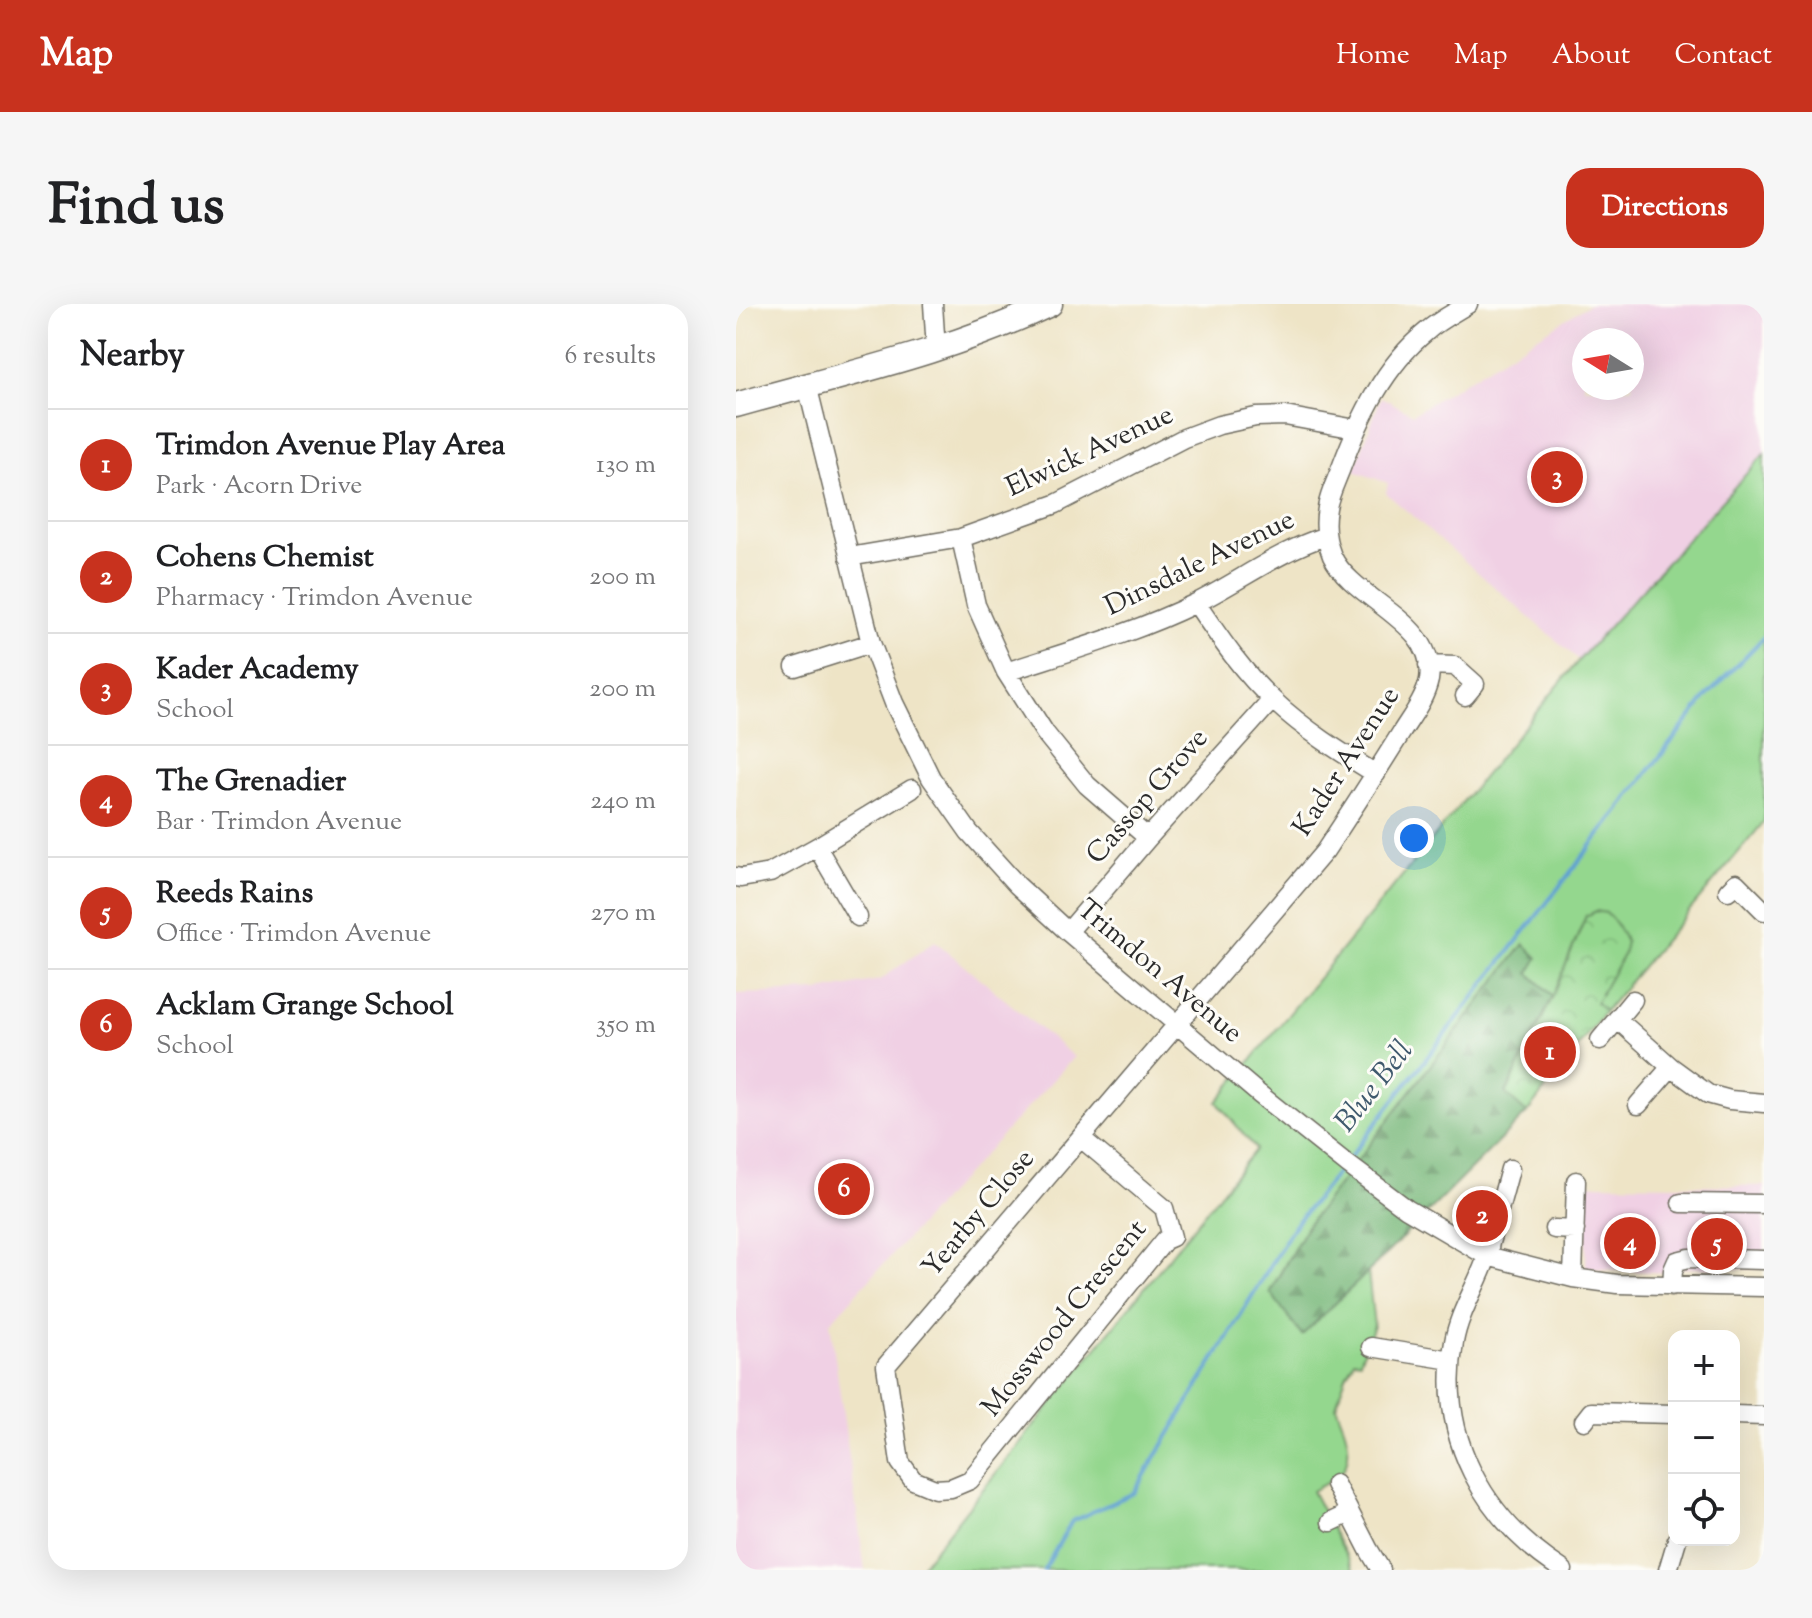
<!DOCTYPE html>
<html lang="en">
<head>
<meta charset="utf-8">
<style>
	:root { --surface:#fff; --page:#f6f6f6; --text:#202124; --muted:#757577; --line:#e0e0e0; --accent:#c8321e }
	body { margin:0; font-family:"Sorts Mill Goudy",serif; background:var(--page); color:var(--text) }
	.controls { position:absolute; right:24px; bottom:24px; display:grid; overflow:hidden; border-radius:16px; box-shadow:0 8px 32px #0002 }
	.controls button { width:72px; height:72px; display:grid; place-items:center; padding:0; border:0; border-bottom:2px solid var(--line); background:var(--surface); color:var(--text); font:40px sans-serif }
	.compass { position:absolute; left:836px; top:24px; width:72px; height:72px; border-radius:50%; background:var(--surface); box-shadow:0 8px 32px #0002; rotate:281deg }
	.you { position:absolute; left:678px; top:534px; width:28px; height:28px; margin:-20px; border:6px solid #fff; border-radius:50%; background:#1a73e8; box-shadow:0 0 0 12px #1a73e833 }
	.badge { display:grid; place-items:center; width:52px; height:52px; border-radius:50%; background:var(--accent); color:#fff; font-size:26px; font-weight:700 }
	.pin { position:absolute; translate:-50% -50%; border:4px solid #fff; box-shadow:0 2px 8px #0006 }
	.list { margin:0; padding:0; list-style:none }
	h2 { display:flex; justify-content:space-between; align-items:center; height:104px; margin:0; padding:0 32px; font-size:34px }
	h2 small { font-size:26px; font-weight:400; color:var(--muted) }
	.list li { display:grid; grid-template-columns:52px 1fr auto; gap:24px; align-items:center; box-sizing:border-box; height:112px; padding:0 32px; border-top:2px solid var(--line) }
	.list b { display:block; font-size:30px; white-space:nowrap }
	.list p { margin:0; font-size:26px; white-space:nowrap; color:var(--muted) }
	.list em { font-size:26px; font-style:normal; color:var(--muted) }
	.icon { flex:none; width:44px; height:44px; fill:none; stroke:currentColor; stroke-width:2; stroke-linecap:round; stroke-linejoin:round }
	.map { position:relative; flex:none; width:1028px; height:1266px; overflow:hidden; border-radius:24px }
	header { display:flex; align-items:center; gap:48px; box-sizing:border-box; height:112px; padding:0 40px; background:var(--accent); color:#fff }
	header strong { font-size:38px }
	nav { display:flex; gap:44px; margin-inline-start:auto; font-size:28px }
	.intro { display:flex; align-items:center; justify-content:space-between; box-sizing:border-box; height:192px; padding:0 48px }
	h1 { margin:0; font-size:56px }
	.button { padding:20px 36px; border-radius:24px; background:var(--accent); color:#fff; font-size:28px; font-weight:700 }
	main { display:flex; gap:48px; padding:0 48px }
	aside { flex:1; background:var(--surface); border-radius:24px; box-shadow:0 8px 32px #0002 }
	.map>svg:first-child { display:block }
	.built { fill:#f0d0e4; fill-rule:evenodd }
	.grass { fill:#94d78e; stroke:#60815c; stroke-width:2 }
	.forest { fill:url(#forest-firs); stroke:#517252; stroke-width:2 }
	.park { fill:url(#park-crowns); stroke:#60815c; stroke-width:2 }
	.lines { fill:none; stroke-linecap:round; stroke-linejoin:round }
	.stream { stroke:#5fa0d2; stroke-width:4 }
	.minor-casing { stroke:#6f6c61; stroke-width:21 }
	.major-casing { stroke:#6f6c61; stroke-width:27 }
	.minor { stroke:#fff; stroke-width:18 }
	.major { stroke:#fff; stroke-width:24 }
	.labels { text-anchor:middle; dominant-baseline:central; stroke-width:6; stroke-linejoin:round; paint-order:stroke }
	.street-label { font-size:28px; fill:#2b2b2b; stroke:#fdfcf7 }
	.water-label { font-size:30px; font-style:italic; fill:#405a6e; stroke:#fdfcf7 }
</style>
</head>
<body>
<header>
<strong>Map</strong>
<nav><a>Home</a><a>Map</a><a>About</a><a>Contact</a></nav>
</header>
<div class="intro"><h1>Find us</h1><a class="button">Directions</a></div>
<main>
<aside>
<h2>Nearby<small>6 results</small></h2>
<ul class="list">
<li><span class="badge">1</span><div><b>Trimdon Avenue Play Area</b><p>Park · Acorn Drive</p></div><em>130 m</em></li>
<li><span class="badge">2</span><div><b>Cohens Chemist</b><p>Pharmacy · Trimdon Avenue</p></div><em>200 m</em></li>
<li><span class="badge">3</span><div><b>Kader Academy</b><p>School</p></div><em>200 m</em></li>
<li><span class="badge">4</span><div><b>The Grenadier</b><p>Bar · Trimdon Avenue</p></div><em>240 m</em></li>
<li><span class="badge">5</span><div><b>Reeds Rains</b><p>Office · Trimdon Avenue</p></div><em>270 m</em></li>
<li><span class="badge">6</span><div><b>Acklam Grange School</b><p>School</p></div><em>350 m</em></li>
</ul>
</aside>
<div class="map">
<svg width="1028" height="1266" viewBox="0 0 1028 1266">
	<defs>
		<pattern id="forest-firs" width="22" height="20" patternUnits="userSpaceOnUse" patternTransform="scale(2)"><rect width="22" height="20" fill="#77b879"/><path d="M5 1l3.5 6h-7zM16 11l3.5 6h-7z" fill="#629663"/></pattern>
		<pattern id="park-crowns" width="20" height="18" patternUnits="userSpaceOnUse" patternTransform="scale(2)"><rect width="20" height="18" fill="#94d78e"/><path d="M2 6a3 3 0 1 1 6 0M12 15a3 3 0 1 1 6 0" fill="none" stroke="#80b97b"/></pattern>
	</defs>
	<rect width="100%" height="100%" fill="#fdfcf7"/>
	<filter id="ink" filterUnits="userSpaceOnUse"><feTurbulence type="fractalNoise" baseFrequency=".0125" numOctaves="2"/><feDisplacementMap in="SourceGraphic" scale="16" xChannelSelector="R" yChannelSelector="G"/><feConvolveMatrix kernelMatrix="1 2 1 2 8 2 1 2 1" color-interpolation-filters="sRGB"/></filter>
	<filter id="wash" filterUnits="userSpaceOnUse"><feTurbulence type="fractalNoise" baseFrequency=".006" numOctaves="4" result="noise"/><feDisplacementMap in="SourceGraphic" scale="32" xChannelSelector="R" yChannelSelector="G"/><feGaussianBlur stdDeviation="1.8" result="paint"/><feColorMatrix in="noise" values="0 0 0 0 0 0 0 0 0 0 0 0 0 0 0 0 0 1.4 0 .05"/><feComposite in="paint" operator="in"/></filter>
	<g filter="url(#wash)">
		<rect width="100%" height="100%" fill="#eee4c6"/>
		<path class="built" d="M 854,0 L 1028,0 L 1028,150 L 843,356 L 650,189 L 652,179 L 618,167 L 645,93 L 677,110 ZM 848,36 L 896,36 L 896,84 L 848,84 Z
			M 199,637 L 338,753 L 94,1018 L 129,1266 L 0,1266 L 0,690 L 83,687 L 144,676 Z
			M 851,880 L 1028,882 L 1028,965 L 931,964 L 930,969 L 850,964 Z"/>
		<path class="grass" d="M 1028,150 L 1028,518 L 869,707 L 859,699 L 887,651 L 850,612 L 817,692 L 792,669 L 788,640 L 571,922 L 534,987 L 566,1031 L 632,968 L 638,1022 L 624,1057 L 618,1056 L 610,1072 L 600,1102 C 608,1122 621,1150 604,1170 C 597,1177 584,1182 576,1187 L 618,1266 L 182,1266 L 520,845 L 481,798 L 843,356 Z"/>
		<path class="forest" d="M 788,640 L 802,654 L 793,669 L 817,692 L 770,789 L 791,809 L 632,968 L 566,1031 L 534,988 L 571,922 Z"/>
		<path class="park" d="M 860,607 L 870,609 L 880,619 L 890,638 L 887,651 L 860,698 L 869,707 L 791,809 L 770,790 L 817,692 L 850,612 Z"/>
		<g class="lines">
			<path class="stream" d="M 614,853 L 971,392 L 1028,333
				M 308,1266 L 336,1217 L 398,1189 L 558,922 L 606,863"/>
		</g>
	</g>
	<g filter="url(#ink)">
		<g class="lines">
			<defs>
				<path id="minor" d="M 197,0 L 200,46
					M 71,81 L 135,339 L 158,399 L 195,474 L 233,528 L 281,581 L 332,628 L 523,790 L 611,860 L 671,905 L 751,952 L 837,974 L 881,980 L 1028,983
					M 225,234 L 240,301 L 270,368 L 309,429 L 351,481 L 412,534
					M 113,253 L 225,234 L 320,200 L 448,134 L 483,121 L 520,113 L 549,112 L 620,125
					M 460,299 C 483,333 507,369 538,397 C 569,426 604,448 640,470
					M 692,361 L 719,362 L 739,380 L 729,392
					M 59,363 L 135,339
					M 270,368 C 334,347 399,329 460,299 C 504,277 543,247 590,232
					M 81,543 L 122,613
					M 0,573 L 5,574 L 34,569 L 81,543 L 176,485
					M 992,587 L 1000,579 L 1028,607
					M 332,628 L 412,534 L 536,396
					M 881,715 L 935,763 L 972,790 L 994,796 L 1028,799
					M 864,736 L 897,696
					M 902,801 L 935,763
					M 345,834 L 428,904 L 436,933 L 429,936 L 234,1176 L 215,1184 L 199,1185 L 177,1176 L 164,1158 L 150,1062 L 589,547 C 615,508 640,469 665,429 C 675,413 689,395 693,376 C 702,318 617,297 596,252 C 590,237 588,220 591,204 C 593,191 600,177 605,164 C 624,113 648,62 691,27 C 703,16 718,9 732,0
					M 774,865 C 768,888 761,912 755,935 C 753,941 753,947 751,953 C 741,982 723,1008 718,1038 C 701,1133 748,1216 827,1266
					M 945,899 L 1028,900
					M 818,925 L 839,926
					M 837,974 L 840,877
					M 936,982 L 937,966 L 941,957 L 953,954 L 1028,956
					M 635,1043 L 715,1056
					M 998,1111 L 1028,1112
					M 848,1117 L 855,1108 L 938,1110
					M 599,1180 L 633,1246 L 645,1266
					M 595,1218 L 614,1209
					M 932,1266 L 941,1236"/>
				<path id="major" d="M 0,101 C 106,71 214,48 314,0"/>
			</defs>
			<use href="#minor" class="minor-casing"/>
			<use href="#major" class="major-casing"/>
			<use href="#minor" class="minor"/>
			<use href="#major" class="major"/>
		</g>
	</g>
	<g class="labels">
		<g class="street-label">
			<text transform="translate(354 148) rotate(-25)">Elwick Avenue</text>
			<text transform="translate(464 260) rotate(-26)">Dinsdale Avenue</text>
			<text transform="translate(611 458) rotate(-57)">Kader Avenue</text>
			<text transform="translate(412 493) rotate(-49)">Cassop Grove</text>
			<text transform="translate(423 668) rotate(40)">Trimdon Avenue</text>
			<text transform="translate(243 910) rotate(-50)">Yearby Close</text>
			<text transform="translate(329 1015) rotate(-51)">Mosswood Crescent</text>
		</g>
		<g class="water-label">
			<text transform="translate(639 783) rotate(-52)">Blue Bell</text>
		</g>
	</g>
</svg>
<div class="controls">
<button>+</button>
<button>−</button>
<button><svg class="icon" aria-label="locate" viewBox="0 0 24 24"><circle cx="12" cy="12" r="6"/><path d="M12 2v4M12 18v4M2 12h4M18 12h4"/></svg></button>
</div>
<svg class="compass" viewBox="-18 -18 36 36"><path d="M0-13l5 13h-10z" fill="#e53935"/><path d="M0 13l5-13h-10z" fill="#757577"/></svg>
<div class="you"></div>
<div class="pin badge" style="left:814px;top:748px">1</div>
<div class="pin badge" style="left:746px;top:912px">2</div>
<div class="pin badge" style="left:821px;top:173px">3</div>
<div class="pin badge" style="left:894px;top:939px">4</div>
<div class="pin badge" style="left:981px;top:940px">5</div>
<div class="pin badge" style="left:108px;top:885px">6</div>
</div>
</main>
</body>
</html>
